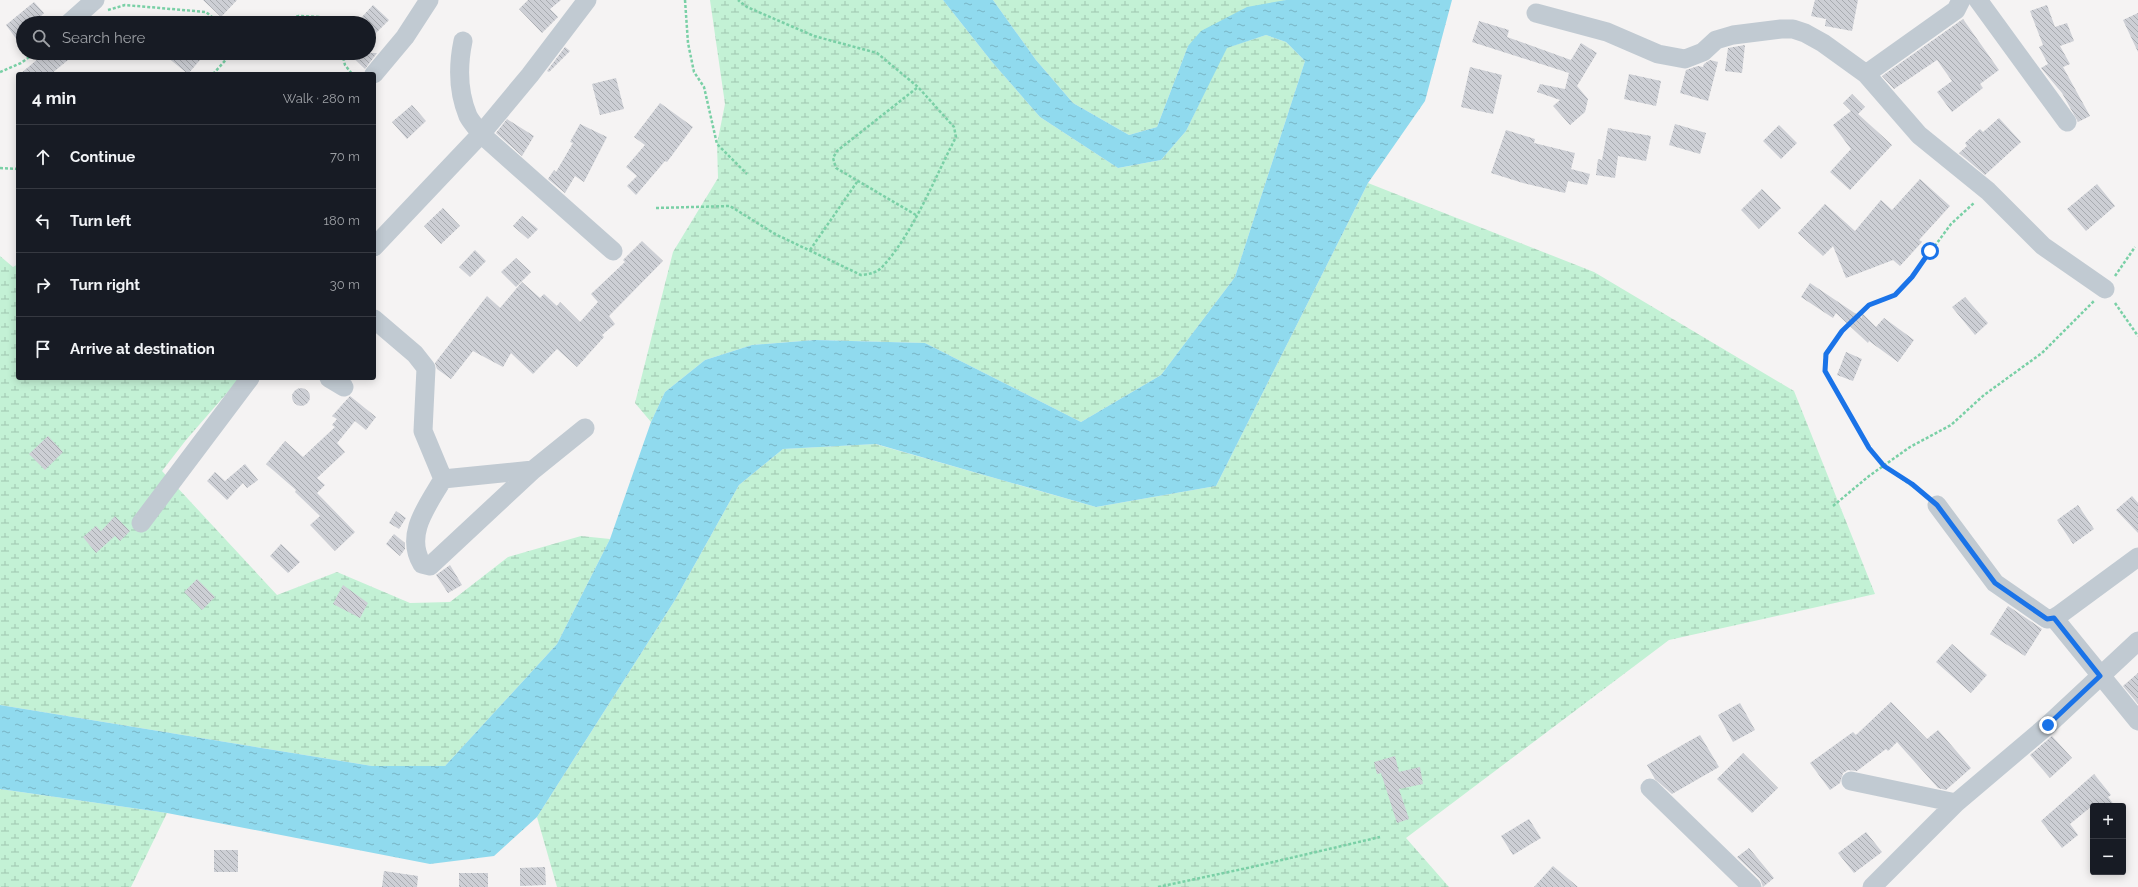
<!DOCTYPE html>
<html lang="en">
<head>
<meta charset="utf-8">
<style>
	:root { --surface:#171b24; --page:#20242c; --text:#f1f3f6; --muted:#9ea1a6; --line:#363941 }
	body { margin:0; font-family:Raleway,sans-serif; background:var(--page); color:var(--text) }
	.controls { position:absolute; right:12px; bottom:12px; display:grid; overflow:hidden; border-radius:4px; box-shadow:0 2px 10px #0003 }
	.controls button { width:36px; height:36px; display:grid; place-items:center; padding:0; border:0; border-bottom:1px solid var(--line); background:var(--surface); color:var(--text); font:20px sans-serif }
	.stop { position:absolute; width:12px; height:12px; margin:-9px; border:3px solid #1a73e8; border-radius:50%; background:#fff }
	.stop.end { background:#1a73e8; border-color:#fff; box-shadow:0 1px 4px #0008 }
	.list { margin:0; padding:0; list-style:none }
	h2 { display:flex; justify-content:space-between; align-items:center; height:52px; margin:0; padding:0 16px; font-size:17px }
	h2 small { font-size:13px; font-weight:400; color:var(--muted) }
	.list li { display:grid; grid-template-columns:26px 1fr auto; gap:12px; align-items:center; box-sizing:border-box; height:64px; padding:0 16px; border-top:1px solid var(--line) }
	.list b { display:block; font-size:15px; white-space:nowrap }
	.list em { font-size:13px; font-style:normal; color:var(--muted) }
	.icon { flex:none; width:22px; height:22px; fill:none; stroke:currentColor; stroke-width:2; stroke-linecap:round; stroke-linejoin:round }
	.map { position:relative; flex:none; width:2138px; height:887px; overflow:hidden }
	.search { position:absolute; background:var(--surface); box-shadow:0 2px 10px #0003; left:16px; top:16px; width:360px; height:44px; display:flex; align-items:center; gap:10px; box-sizing:border-box; padding:0 14px; border-radius:22px; color:var(--muted); font-size:15px }
	.panel { position:absolute; background:var(--surface); box-shadow:0 2px 10px #0003; left:16px; top:72px; width:360px; height:308px; border-radius:4px }
	.map>svg:first-child { display:block }
	.wetland { fill:url(#wetland-marsh) }
	.water { fill:url(#water-ripples) }
	.building { fill:url(#building-back-hatch) }
	.lines { fill:none; stroke-linecap:round; stroke-linejoin:round }
	.path { stroke:#7ad0a6; stroke-width:2.5; stroke-dasharray:3 2; stroke-linecap:butt }
	.street { stroke:#c1cad2; stroke-width:19 }
	.route { stroke:#1a73e8; stroke-width:5 }
</style>
</head>
<body>
<div class="map">
<svg width="2138" height="887" viewBox="0 0 2138 887">
	<defs>
		<pattern id="wetland-marsh" width="20" height="14" patternUnits="userSpaceOnUse"><rect width="20" height="14" fill="#c3f1d5"/><path d="M1 5h8M5 5V1M11 12h8M15 12V8" fill="none" stroke="#a0c6b0"/></pattern>
		<pattern id="water-ripples" width="26" height="14" patternUnits="userSpaceOnUse"><rect width="26" height="14" fill="#90daee"/><path d="M2 4q2-2 4 0t4 0M15 11q2-2 4 0t4 0" fill="none" stroke="#78b4c4"/></pattern>
		<pattern id="building-back-hatch" width="6" height="6" patternUnits="userSpaceOnUse"><rect width="6" height="6" fill="#cdcfd5"/><path d="M-1 5l2 2M0 0l6 6M5-1l2 2" fill="none" stroke="#a8abb0"/></pattern>
	</defs>
	<rect width="100%" height="100%" fill="#f5f3f3"/>
	<path class="wetland" d="M 710,0 L 943,0 L 992,62 L 1040,117 L 1118,168 L 1161,160 L 1186,131 L 1226,48 L 1266,35 L 1286,42 L 1305,61 L 1235,277 L 1161,375 L 1081,422 L 925,343 L 815,340 L 752,345 L 705,360 L 665,392 L 651,422 L 635,403 L 673,252 L 718,178 L 717,144 L 725,104 Z
		M 993,0 L 1286,0 L 1188,46 L 1157,127 L 1129,135 L 1073,103 L 1036,60 Z
		M 1368,183 L 1594,272 L 1794,391 L 1875,594 L 1669,640 L 1406,838 L 1449,887 L 557,887 L 537,817 L 675,600 L 739,485 L 783,449 L 875,444 L 1096,507 L 1216,486 Z
		M 0,256 L 13,267 L 18,264 L 18,378 L 240,378 L 186,440 L 162,471 L 277,595 L 337,572 L 410,603 L 450,602 L 508,557 L 581,536 L 610,539 L 557,644 L 445,766 L 372,766 L 0,705 Z
		M 0,789 L 167,813 L 131,887 L 0,887 Z"/>
	<path class="water" d="M 943,0 L 993,0 L 1036,60 L 1073,103 L 1129,135 L 1157,127 L 1188,46 L 1201,31 L 1247,7 L 1286,0 L 1452,0 L 1425,101 L 1368,183 L 1216,486 L 1096,507 L 876,444 L 783,449 L 739,485 L 675,600 L 537,817 L 494,856 L 430,864 L 167,813 L 0,789 L 0,705 L 372,766 L 445,766 L 557,644 L 610,539 L 651,422 L 665,392 L 705,360 L 752,345 L 815,340 L 925,343 L 1081,422 L 1161,375 L 1235,277 L 1305,61 L 1286,42 L 1266,35 L 1227,48 L 1186,131 L 1161,160 L 1118,168 L 1040,117 L 992,62 Z"/>
	<path class="building" d="M 203,0 L 237,0 L 221,17 Z
		M 528,0 L 561,0 L 550,9 L 558,17 L 542,33 L 519,9 Z
		M 1815,0 L 1858,0 L 1852,31 L 1825,26 L 1826,19 L 1811,16 Z
		M 34,2 L 44,13 L 34,23 L 23,23 L 23,48 L 6,25 Z
		M 373,5 L 389,20 L 369,40 L 369,23 L 362,17 Z
		M 2047,5 L 2055,27 L 2067,23 L 2074,41 L 2060,46 L 2070,64 L 2063,67 L 2090,116 L 2078,122 L 2062,93 L 2041,68 L 2048,64 L 2039,47 L 2043,45 L 2030,11 Z
		M 2138,13 L 2138,52 L 2123,20 Z
		M 1963,19 L 1999,70 L 1980,84 L 1983,88 L 1952,112 L 1937,92 L 1952,81 L 1937,60 L 1894,89 L 1882,76 Z
		M 1479,21 L 1509,30 L 1507,37 L 1571,60 L 1581,43 L 1597,53 L 1577,86 L 1588,99 L 1585,112 L 1570,125 L 1553,106 L 1560,100 L 1537,92 L 1540,84 L 1565,89 L 1569,73 L 1472,42 Z
		M 1745,45 L 1742,73 L 1725,71 L 1728,48 Z
		M 565,47 L 570,51 L 549,72 L 547,71 Z
		M 45,53 L 62,53 L 68,60 L 51,74 L 20,74 Z
		M 162,53 L 206,53 L 188,74 Z
		M 348,53 L 377,53 L 365,69 Z
		M 1710,60 L 1718,62 L 1708,101 L 1680,93 L 1686,70 L 1698,66 L 1703,67 L 1704,64 Z
		M 1470,67 L 1502,75 L 1493,114 L 1461,107 Z
		M 1629,74 L 1661,81 L 1656,106 L 1624,99 Z
		M 616,78 L 624,109 L 600,115 L 592,84 Z
		M 1852,94 L 1865,107 L 1858,114 L 1892,145 L 1850,190 L 1830,172 L 1851,149 L 1833,125 L 1851,111 L 1843,103 Z
		M 660,103 L 693,127 L 667,162 L 665,161 L 636,195 L 627,186 L 637,176 L 626,167 L 645,145 L 634,137 Z
		M 412,105 L 426,121 L 407,139 L 392,122 Z
		M 1999,118 L 2021,142 L 1985,175 L 1959,153 L 1967,146 L 1965,143 L 1980,129 L 1983,132 Z
		M 507,119 L 534,136 L 522,156 L 496,133 Z
		M 580,124 L 607,137 L 584,182 L 575,176 L 565,193 L 548,179 L 554,170 L 556,172 L 573,143 L 570,142 Z
		M 1675,124 L 1706,133 L 1700,154 L 1669,145 Z
		M 1779,125 L 1797,143 L 1781,159 L 1763,141 Z
		M 1608,128 L 1651,136 L 1646,161 L 1618,156 L 1615,178 L 1596,175 L 1598,159 L 1602,160 Z
		M 1506,130 L 1535,139 L 1534,143 L 1575,153 L 1571,169 L 1590,174 L 1587,185 L 1568,181 L 1565,193 L 1523,183 L 1491,173 Z
		M 1920,179 L 1950,206 L 1919,240 L 1922,242 L 1900,266 L 1893,260 L 1846,278 L 1833,246 L 1823,256 L 1798,233 L 1825,204 L 1855,231 L 1881,200 L 1892,210 Z
		M 2097,184 L 2115,206 L 2086,231 L 2067,209 Z
		M 1762,189 L 1781,208 L 1759,229 L 1741,210 Z
		M 443,208 L 460,226 L 441,244 L 424,226 Z
		M 522,216 L 538,229 L 528,239 L 513,226 Z
		M 642,241 L 663,261 L 609,316 L 615,324 L 602,335 L 604,337 L 577,367 L 557,349 L 533,374 L 511,353 L 503,367 L 473,351 L 451,379 L 437,369 L 435,363 L 487,296 L 500,308 L 522,282 L 540,298 L 544,294 L 557,306 L 560,302 L 580,322 L 598,302 L 591,294 L 625,262 L 623,260 Z
		M 475,250 L 486,261 L 470,277 L 459,267 Z
		M 516,258 L 531,272 L 516,287 L 501,272 Z
		M 1810,283 L 1862,318 L 1860,311 L 1876,327 L 1884,318 L 1914,340 L 1898,362 L 1869,341 L 1868,343 L 1836,313 L 1833,318 L 1801,297 Z
		M 1965,297 L 1988,323 L 1975,335 L 1952,307 Z
		M 1846,352 L 1862,359 L 1853,381 L 1837,375 Z
		M292 397a9 9 0 1 1 18 0a9 9 0 1 1-18 0Z
		M 350,396 L 376,417 L 366,430 L 355,421 L 337,443 L 345,452 L 317,478 L 325,485 L 317,493 L 355,532 L 335,551 L 310,525 L 320,516 L 295,492 L 296,490 L 266,464 L 285,441 L 303,457 L 335,427 L 332,425 L 337,419 L 332,416 Z
		M 48,436 L 63,452 L 45,470 L 29,454 Z
		M 245,464 L 258,480 L 247,488 L 243,483 L 227,500 L 207,481 L 215,472 L 225,481 Z
		M 2132,496 L 2138,503 L 2138,533 L 2116,510 Z
		M 2078,505 L 2094,529 L 2073,544 L 2057,520 Z
		M 396,511 L 406,518 L 399,529 L 389,523 Z
		M 115,516 L 130,531 L 120,541 L 115,536 L 96,553 L 83,537 L 96,526 L 101,531 Z
		M 394,534 L 405,543 L 405,549 L 400,556 L 386,544 Z
		M 281,544 L 300,562 L 288,573 L 270,556 Z
		M 450,565 L 462,585 L 448,593 L 436,575 Z
		M 197,579 L 215,597 L 202,610 L 184,592 Z
		M 343,585 L 368,603 L 360,618 L 333,604 Z
		M 2008,606 L 2042,629 L 2025,656 L 1990,634 Z
		M 1952,644 L 1987,675 L 1971,693 L 1936,662 Z
		M 2138,673 L 2138,704 L 2123,686 Z
		M 1891,702 L 1927,739 L 1938,730 L 1971,768 L 1946,790 L 1938,788 L 1897,742 L 1888,751 L 1886,749 L 1857,771 L 1848,770 L 1843,773 L 1840,783 L 1830,790 L 1810,763 L 1853,732 L 1856,735 Z
		M 1740,703 L 1755,730 L 1733,742 L 1718,715 Z
		M 1700,735 L 1719,767 L 1672,794 L 1655,779 L 1647,765 Z
		M 2052,736 L 2072,758 L 2050,778 L 2030,755 Z
		M 1743,753 L 1778,788 L 1752,813 L 1717,779 Z
		M 1395,756 L 1399,772 L 1420,767 L 1423,784 L 1399,789 L 1409,819 L 1397,823 L 1381,773 L 1377,774 L 1374,762 Z
		M 2094,774 L 2111,795 L 2108,797 L 2115,806 L 2092,806 L 2070,824 L 2078,835 L 2062,848 L 2041,821 Z
		M 1529,819 L 1541,838 L 1513,855 L 1501,836 Z
		M 1866,832 L 1882,852 L 1854,873 L 1838,853 Z
		M 1749,848 L 1774,878 L 1763,887 L 1760,879 L 1737,857 Z
		M 214,850 L 238,850 L 238,872 L 214,872 Z
		M 1553,866 L 1578,887 L 1534,887 Z
		M 545,867 L 546,885 L 520,886 L 520,868 Z
		M 384,871 L 418,876 L 417,887 L 382,887 Z
		M 459,873 L 488,873 L 488,887 L 459,887 Z"/>
	<g class="lines">
		<path class="path" d="M 685,0 L 688,43 L 694,72 L 704,87 L 717,144 L 747,174
			M 108,10 L 125,5 L 206,12 L 219,23
			M 272,23 L 299,16 L 319,17 L 325,23
			M 342,53 L 345,65 L 352,74
			M 0,72 L 21,63 L 35,53
			M 213,74 L 232,53
			M 0,168 L 18,169
			M 656,208 L 730,206 L 775,234 L 861,275 C 870,274 877,273 883,266 C 914,232 935,177 956,137 L 954,127 L 918,87 L 877,53 L 814,36 L 747,7 L 738,0
			M 916,215 L 836,168 L 833,158 L 837,151 L 918,87
			M 810,250 L 857,182
			M 2115,276 L 2135,247
			M 2115,303 L 2138,336
			M 1924,494 L 1884,466 L 1869,448 L 1825,371 L 1825,354 L 1842,331 L 1869,305 L 1895,295 L 1912,277 L 1951,224 L 1975,202
			M 1833,506 L 1869,476 L 1910,447 L 1951,425 L 1984,395 L 2042,353 L 2094,301
			M 1158,887 L 1252,867 L 1380,837"/>
		<path class="street" d="M 1978,0 L 2067,122
			M 1536,13 L 1607,32 L 1658,54 L 1685,59 L 1703,52 L 1716,40 L 1733,35 L 1781,29 L 1793,29 L 1805,33 L 1823,43 L 1866,74 L 1919,135 L 1988,191 L 2043,246 L 2105,289
			M 69,23 L 95,0
			M 463,41 C 458,65 458,92 468,116 C 471,122 477,128 481,134 L 613,251
			M 374,74 L 405,37 L 429,0
			M 1866,74 L 1956,10 L 1961,0
			M 374,247 L 481,134 L 530,75 L 587,0
			M 374,319 L 415,354 L 426,368 L 423,431 L 443,479 C 428,505 404,534 422,564 L 430,566 L 533,470 L 585,428
			M 329,378 L 344,387
			M 443,479 L 533,470
			M 1937,505 L 1995,583 L 2047,619 L 2054,618 L 2059,615 L 2138,557
			M 141,523 L 250,378
			M 2054,618 L 2138,721
			M 1851,781 L 1956,803
			M 1650,788 L 1752,887
			M 1872,887 L 1956,803 L 2048,725 L 2138,641"/>
	</g>
	<g class="lines">
		<path class="route" d="M 1930,251 L 1912,277 L 1895,295 L 1869,305 L 1842,331 L 1826,354 L 1825,371 L 1869,448 L 1884,466 L 1912,484 L 1937,505 L 1995,583 L 2047,619 L 2054,618 L 2100,676 L 2048,725"/>
	</g>
</svg>
<div class="controls">
<button>+</button>
<button>−</button>
</div>
<div class="stop" style="left:1930px;top:251px"></div>
<div class="stop end" style="left:2048px;top:725px"></div>
<div class="search"><svg class="icon" aria-label="search" viewBox="0 0 24 24"><circle cx="10" cy="10" r="6"/><path d="M15 15l6 6"/></svg>Search here</div>
<section class="panel">
<h2>4 min<small>Walk · 280 m</small></h2>
<ul class="list">
<li><svg class="icon" aria-label="ahead" viewBox="0 0 24 24"><path d="M12 20V5M6 11l6-6 6 6"/></svg><div><b>Continue</b></div><em>70 m</em></li>
<li><svg class="icon" aria-label="left" viewBox="0 0 24 24"><path d="M17 20v-9H6M10 6l-5 5 5 5"/></svg><div><b>Turn left</b></div><em>180 m</em></li>
<li><svg class="icon" aria-label="right" viewBox="0 0 24 24"><path d="M7 20v-9h11M14 6l5 5-5 5"/></svg><div><b>Turn right</b></div><em>30 m</em></li>
<li><svg class="icon" aria-label="arrive" viewBox="0 0 24 24"><path d="M6 21V4h12l-3 4 3 4H6"/></svg><div><b>Arrive at destination</b></div></li>
</ul>
</section>
</div>
</body>
</html>
